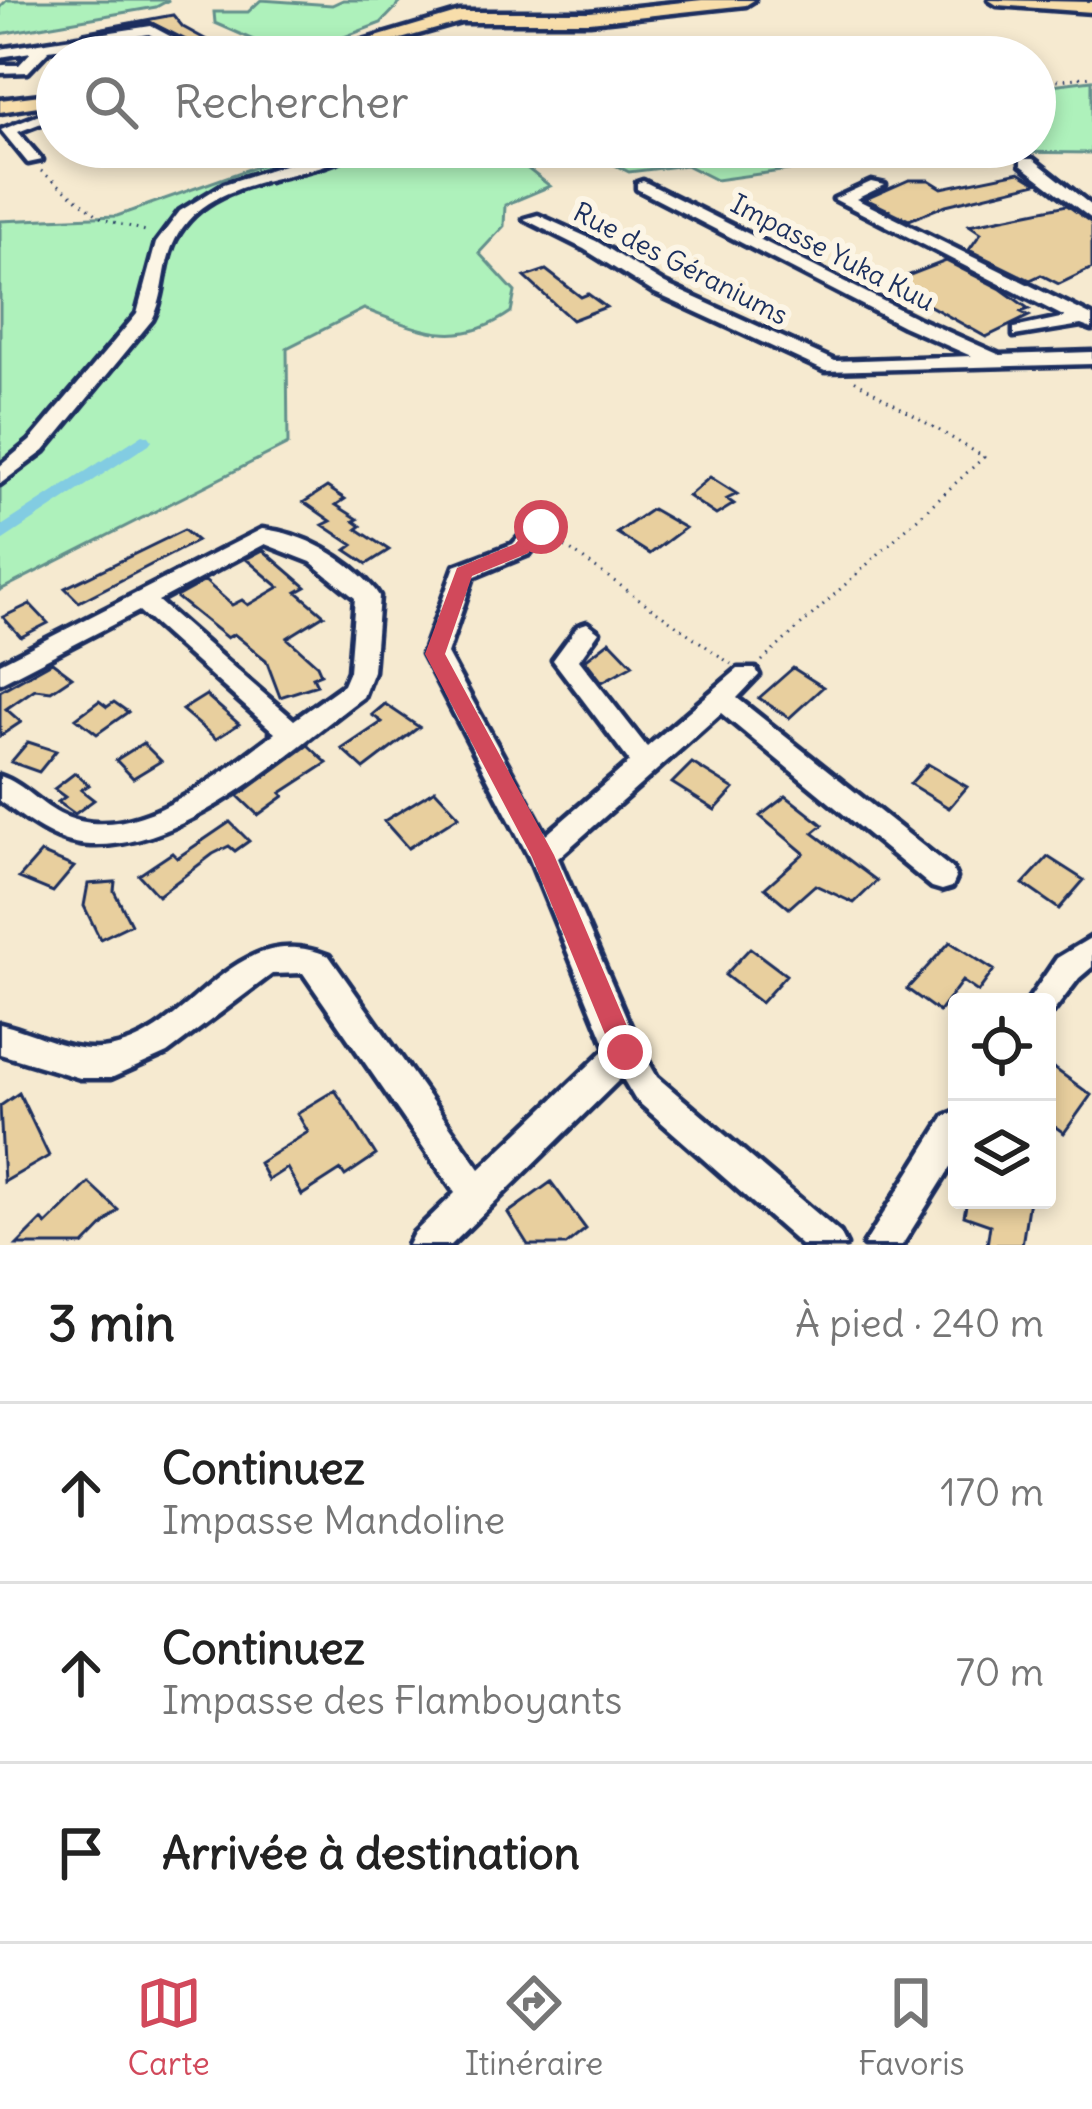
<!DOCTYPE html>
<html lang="fr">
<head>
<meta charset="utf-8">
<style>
	:root { --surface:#fff; --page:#f6f6f6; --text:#222; --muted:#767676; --line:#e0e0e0; --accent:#d1495b }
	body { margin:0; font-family:Delius,sans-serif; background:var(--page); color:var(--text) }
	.controls { position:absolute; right:36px; bottom:36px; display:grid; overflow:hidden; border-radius:12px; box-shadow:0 6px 18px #0003 }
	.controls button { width:108px; height:108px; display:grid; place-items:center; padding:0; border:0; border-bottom:3px solid var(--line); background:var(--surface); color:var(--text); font:60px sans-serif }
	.stop { position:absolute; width:36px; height:36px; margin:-27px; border:9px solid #d1495b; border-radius:50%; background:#fff }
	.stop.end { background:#d1495b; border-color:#fff; box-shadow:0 3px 12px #0008 }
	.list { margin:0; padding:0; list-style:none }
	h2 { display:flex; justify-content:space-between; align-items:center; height:156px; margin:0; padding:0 48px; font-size:51px }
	h2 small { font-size:39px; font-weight:400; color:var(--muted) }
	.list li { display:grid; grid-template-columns:78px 1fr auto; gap:36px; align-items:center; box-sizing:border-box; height:180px; padding:0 48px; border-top:3px solid var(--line) }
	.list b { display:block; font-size:45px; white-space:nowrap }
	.list p { margin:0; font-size:39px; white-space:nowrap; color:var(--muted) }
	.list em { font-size:39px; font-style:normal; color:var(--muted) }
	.icon { flex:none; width:66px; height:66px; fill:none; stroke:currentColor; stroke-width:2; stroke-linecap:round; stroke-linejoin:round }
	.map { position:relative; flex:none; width:1092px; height:1245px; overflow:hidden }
	.search { position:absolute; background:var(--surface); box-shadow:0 6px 18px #0003; left:36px; right:36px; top:36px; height:132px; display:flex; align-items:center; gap:30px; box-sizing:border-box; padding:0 42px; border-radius:66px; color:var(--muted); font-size:45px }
	.sheet { height:696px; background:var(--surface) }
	nav { display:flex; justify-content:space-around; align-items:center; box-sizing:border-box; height:168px; border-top:3px solid var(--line); background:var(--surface); font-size:33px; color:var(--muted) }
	nav a { display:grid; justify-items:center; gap:6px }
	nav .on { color:var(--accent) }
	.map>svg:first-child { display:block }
	.green { fill:#aef1bb; stroke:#64908c; stroke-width:3 }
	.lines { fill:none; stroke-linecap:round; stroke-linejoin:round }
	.canal { fill:#82cce2; fill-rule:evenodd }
	.building { fill:#e8cf9e; stroke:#1b2f5e; stroke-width:3 }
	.minor-casing { stroke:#1b2f5e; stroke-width:9 }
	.major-casing { stroke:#1b2f5e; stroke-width:9 }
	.path { stroke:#1b2f5e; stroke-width:3; stroke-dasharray:1.5 6; stroke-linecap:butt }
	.minor { fill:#fcf5e5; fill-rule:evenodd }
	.major { fill:#f8deab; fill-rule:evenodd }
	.route { fill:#d1495b }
	.labels { text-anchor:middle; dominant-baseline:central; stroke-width:12; stroke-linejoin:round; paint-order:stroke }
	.far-street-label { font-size:27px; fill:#1b2f5e; stroke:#fcf5e5 }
</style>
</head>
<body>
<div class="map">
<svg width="1092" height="1245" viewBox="0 0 1092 1245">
	<rect width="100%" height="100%" fill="#f6ead0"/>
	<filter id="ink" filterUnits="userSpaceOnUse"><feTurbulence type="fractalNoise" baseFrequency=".00833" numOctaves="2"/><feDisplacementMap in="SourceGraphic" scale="24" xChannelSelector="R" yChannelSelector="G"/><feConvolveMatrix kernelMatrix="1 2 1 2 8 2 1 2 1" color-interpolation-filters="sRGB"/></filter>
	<g filter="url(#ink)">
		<path class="green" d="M 7,0 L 169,0 L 156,7 L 0,34 L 0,7 Z
			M 261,0 L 332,5 L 343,0 L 403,0 L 381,23 L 339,39 L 293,46 L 263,44 L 215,23 L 214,12 L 248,12 Z
			M 1092,80 L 1092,153 L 924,151 L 716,180 L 686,165 L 629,172 L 593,154 L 528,169 L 550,186 L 505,205 L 504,226 L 479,253 L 515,292 L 511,312 C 457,350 421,330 364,309 L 287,348 L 288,444 L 0,590 L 0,221 L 117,216 L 263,164 L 299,173 L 386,147 L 1035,147 L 1035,87 Z"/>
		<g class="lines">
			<path class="canal" d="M 143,434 L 149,436 L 152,440 L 149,444 L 0,542 L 0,527 Z"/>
		</g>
		<path class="building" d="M 173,15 L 183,27 L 227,51 L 197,57 L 194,55 L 200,52 L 198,46 L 150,22 L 82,32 Z
			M 1019,172 L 1037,183 L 946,205 L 909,220 L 866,199 L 909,180 L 929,180 L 942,188 Z
			M 1067,205 L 1092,223 L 1092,268 L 1059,284 L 1041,275 L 1030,280 L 969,250 L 981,233 L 969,225 Z
			M 946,261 L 1001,289 L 1029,309 L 1021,312 L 1029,316 L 986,337 L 889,283 Z
			M 546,270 L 581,297 L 588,294 L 606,307 L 572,320 L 525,277 Z
			M 710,477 L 737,494 L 727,499 L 734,504 L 716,515 L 688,496 Z
			M 327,487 L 345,499 L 336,505 L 358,519 L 354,521 L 361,526 L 357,529 L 389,550 L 367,564 L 346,550 L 353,545 L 323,525 L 331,521 L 304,502 Z
			M 652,509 L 685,528 L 650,554 L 617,533 Z
			M 184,530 L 197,541 L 79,602 L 65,588 Z
			M 263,550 L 306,587 L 297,592 L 324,615 L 287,638 L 317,665 L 321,674 L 313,677 L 317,685 L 280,697 L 266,660 L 234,634 L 227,638 L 176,597 L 205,581 L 232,605 L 242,600 L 248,605 L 279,587 L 246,559 Z
			M 30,604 L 48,623 L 21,637 L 3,617 Z
			M 610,641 L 633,665 L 602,682 L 585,660 Z
			M 52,662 L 72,677 L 51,691 L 35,689 L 6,709 L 21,722 L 0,736 L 0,691 Z
			M 793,668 L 823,687 L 789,718 L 759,698 Z
			M 206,695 L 239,724 L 216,739 L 182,710 Z
			M 99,701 L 107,707 L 114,702 L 128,712 L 97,734 L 76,718 Z
			M 385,704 L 419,727 L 364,769 L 342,749 L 382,722 L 372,715 Z
			M 28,742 L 56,751 L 39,772 L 11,762 Z
			M 143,743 L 161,761 L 133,778 L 116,760 Z
			M 308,745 L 327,763 L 281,793 L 284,796 L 258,815 L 238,796 Z
			M 692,763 L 734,789 L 715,810 L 672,783 Z
			M 928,764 L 967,787 L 949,808 L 910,784 Z
			M 75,773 L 89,785 L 81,790 L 94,800 L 75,814 L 58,802 L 65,797 L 54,789 Z
			M 435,790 L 459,816 L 408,848 L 384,821 Z
			M 786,796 L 823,825 L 813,833 L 877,881 L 854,903 L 815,885 L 789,908 L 765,888 L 804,853 L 760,816 Z
			M 230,822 L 249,841 L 235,851 L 229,846 L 213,854 L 158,896 L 139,875 L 172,853 L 177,858 Z
			M 41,853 L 74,867 L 53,892 L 19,878 Z
			M 1048,857 L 1084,880 L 1059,909 L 1023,884 Z
			M 115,882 L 114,891 L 131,924 L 100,939 L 84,906 L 88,884 Z
			M 950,942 L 994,970 L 978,992 L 962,981 L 939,1012 L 907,989 Z
			M 750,948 L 786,975 L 761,1003 L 725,975 Z
			M 1047,1063 L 1091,1095 L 1064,1133 L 1047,1121 Z
			M 335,1090 L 376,1155 L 345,1176 L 341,1170 L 302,1195 L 287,1168 L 268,1180 L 259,1163 L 308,1132 L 297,1113 Z
			M 19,1093 L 49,1156 L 4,1182 L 0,1106 Z
			M 551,1182 L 586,1229 L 566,1245 L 528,1245 L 508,1213 Z
			M 89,1183 L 118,1210 L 84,1245 L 17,1245 L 42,1220 L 46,1225 Z
			M 967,1200 L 1029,1200 L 1022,1245 L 987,1245 L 990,1225 L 964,1216 Z"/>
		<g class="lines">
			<defs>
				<path id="minor" d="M 151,26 L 196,50 L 184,53 L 149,34 L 49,50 L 28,72 L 0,73 L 0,65 L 19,65 L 31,52 L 0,57 L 0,49 Z
					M 57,108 L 57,117 L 18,132 L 42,160 L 28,163 L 1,130 Z
					M 341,147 L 364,147 C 309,185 211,170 175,240 C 162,265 166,295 152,320 L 44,451 L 0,484 L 0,466 L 30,441 L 137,314 L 156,243 L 180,211 L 224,184 Z
					M 1021,159 L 1033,159 L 1092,206 L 1092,219 L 1021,165 Z
					M 643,181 L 917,318 L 1000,355 L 1092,352 L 1092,364 L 825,371 L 653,292 L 584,249 L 524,219 L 538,215 L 596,241 L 665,284 L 835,361 L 971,356 L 903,326 L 637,189 L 637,183 Z
					M 871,182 L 885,185 L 856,199 L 1092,316 L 1092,329 L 1081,325 L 1014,336 L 1014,328 L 1065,317 L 834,199 Z
					M 541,520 L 552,527 L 529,554 L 473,577 L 447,654 L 546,835 L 630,762 L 553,660 L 578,626 L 587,623 L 599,632 L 579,660 L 647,747 L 738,669 L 756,669 L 759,675 L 737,698 L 952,869 L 956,878 L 952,887 L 942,890 L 932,887 L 721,713 L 558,858 L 637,1042 L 657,1077 L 840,1233 L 846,1245 L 801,1245 L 635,1099 L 622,1077 L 451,1245 L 408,1245 L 414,1233 L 455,1193 L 303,973 L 272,974 L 167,1053 L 111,1078 L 80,1078 L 0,1054 L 0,1024 C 35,1032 73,1055 109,1048 C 194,1033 231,916 329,956 L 480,1169 L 607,1048 L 529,857 L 423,654 L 455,566 L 513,544 L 533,522 Z
					M 262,529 C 304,533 347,558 375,590 L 379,596 L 373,671 L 363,697 C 289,751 187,849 91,845 C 55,844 27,820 0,801 L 0,776 C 24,784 41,806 64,816 C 137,847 221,772 275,733 L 139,611 L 0,683 L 0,663 ZM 265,544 L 311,562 L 355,598 L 349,671 L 343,685 L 294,720 L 158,601 Z
					M 1092,937 L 1092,967 L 1079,978 L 1053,1012 L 1047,1014 L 1047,1002 L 1027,1002 L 1057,958 Z
					M 957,1111 L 957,1157 L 902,1245 L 864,1245 L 945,1116 Z"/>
				<path id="major" d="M 702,0 L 754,0 L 746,5 L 590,22 L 461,22 L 337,57 L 309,57 L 460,12 L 590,12 Z
					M 989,0 L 1092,2 L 1092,12 L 997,5 Z
					M 57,93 L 57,103 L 0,112 L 0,100 Z"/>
			</defs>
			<use href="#minor" class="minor-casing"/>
			<use href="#major" class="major-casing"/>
			<path class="path" d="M 1035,83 L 1092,76
				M 41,171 L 103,219 L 149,232
				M 559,542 L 731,664
				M 762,661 L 984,457 L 854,380"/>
			<use href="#minor" class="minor"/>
			<use href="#major" class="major"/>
		</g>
	</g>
	<path class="route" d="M 534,523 L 550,527 L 528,553 L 472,576 L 445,654 L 554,855 L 638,1052 L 634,1061 L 625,1064 L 616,1061 L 532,857 L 425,654 L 457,568 L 515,544 Z"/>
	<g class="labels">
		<g class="far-street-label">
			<text transform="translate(833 252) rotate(27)">Impasse Yuka Kuu</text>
			<text transform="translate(681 263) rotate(27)">Rue des Géraniums</text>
		</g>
	</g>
</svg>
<div class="controls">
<button><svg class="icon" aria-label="locate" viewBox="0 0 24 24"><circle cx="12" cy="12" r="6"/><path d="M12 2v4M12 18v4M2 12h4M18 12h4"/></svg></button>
<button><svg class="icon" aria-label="layers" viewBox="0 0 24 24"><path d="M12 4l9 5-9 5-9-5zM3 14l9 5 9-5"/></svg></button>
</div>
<div class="stop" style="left:541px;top:527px"></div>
<div class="stop end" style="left:625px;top:1052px"></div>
<div class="search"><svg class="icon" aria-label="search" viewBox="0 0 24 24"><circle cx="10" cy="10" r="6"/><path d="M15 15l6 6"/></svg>Rechercher</div>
</div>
<section class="sheet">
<h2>3 min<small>À pied · 240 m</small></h2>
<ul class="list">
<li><svg class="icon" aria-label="ahead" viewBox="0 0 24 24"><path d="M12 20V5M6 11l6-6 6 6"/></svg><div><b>Continuez</b><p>Impasse Mandoline</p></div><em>170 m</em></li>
<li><svg class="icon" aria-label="ahead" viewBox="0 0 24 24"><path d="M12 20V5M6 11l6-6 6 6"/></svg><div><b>Continuez</b><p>Impasse des Flamboyants</p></div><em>70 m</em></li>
<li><svg class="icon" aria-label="arrive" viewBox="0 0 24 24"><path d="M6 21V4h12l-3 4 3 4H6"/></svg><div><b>Arrivée à destination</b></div></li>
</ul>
</section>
<nav>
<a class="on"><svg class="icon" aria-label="map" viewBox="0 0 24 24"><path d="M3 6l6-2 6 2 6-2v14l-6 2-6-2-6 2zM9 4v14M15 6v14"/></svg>Carte</a>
<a><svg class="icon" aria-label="directions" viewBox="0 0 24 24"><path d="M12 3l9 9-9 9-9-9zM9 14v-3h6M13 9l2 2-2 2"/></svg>Itinéraire</a>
<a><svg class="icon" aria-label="saved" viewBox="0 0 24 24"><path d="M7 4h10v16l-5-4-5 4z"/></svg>Favoris</a>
</nav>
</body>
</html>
